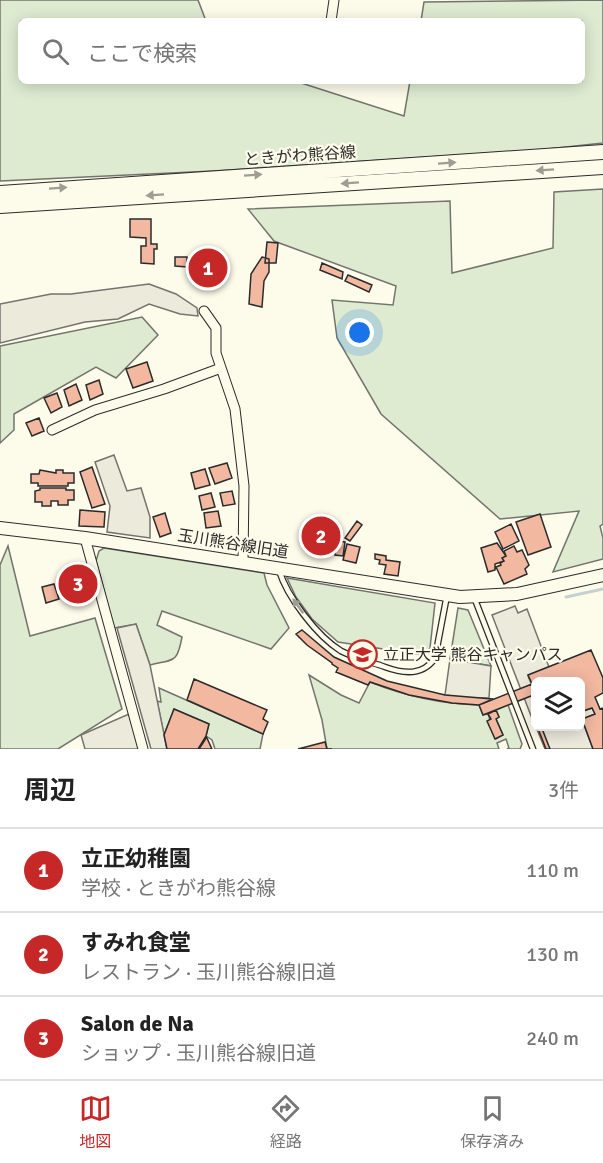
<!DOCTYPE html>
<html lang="ja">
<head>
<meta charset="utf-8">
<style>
	:root { --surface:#fff; --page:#f6f6f6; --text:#222; --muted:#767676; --line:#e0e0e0; --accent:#c62828 }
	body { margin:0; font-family:Signika,"Noto Sans JP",sans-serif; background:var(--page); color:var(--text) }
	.controls { position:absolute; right:18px; bottom:18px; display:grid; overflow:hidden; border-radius:9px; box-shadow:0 3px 15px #0003 }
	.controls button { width:54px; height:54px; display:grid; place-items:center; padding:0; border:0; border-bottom:2px solid var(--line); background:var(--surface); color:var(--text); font:30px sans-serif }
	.you { position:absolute; left:360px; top:333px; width:21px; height:21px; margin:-15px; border:4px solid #fff; border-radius:50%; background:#1a73e8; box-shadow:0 0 0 9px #1a73e833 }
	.badge { display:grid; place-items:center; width:39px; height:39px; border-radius:50%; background:var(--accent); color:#fff; font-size:20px; font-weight:700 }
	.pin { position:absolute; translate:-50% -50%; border:3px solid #fff; box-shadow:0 2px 6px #0006 }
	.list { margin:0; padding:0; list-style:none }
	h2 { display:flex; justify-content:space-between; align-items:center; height:78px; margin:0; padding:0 24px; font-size:26px }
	h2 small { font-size:20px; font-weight:400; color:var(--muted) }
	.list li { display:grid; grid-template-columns:39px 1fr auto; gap:18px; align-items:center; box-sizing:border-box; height:84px; padding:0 24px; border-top:2px solid var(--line) }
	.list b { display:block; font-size:22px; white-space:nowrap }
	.list p { margin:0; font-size:20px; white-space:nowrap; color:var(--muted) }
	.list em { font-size:20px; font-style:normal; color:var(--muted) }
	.icon { flex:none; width:33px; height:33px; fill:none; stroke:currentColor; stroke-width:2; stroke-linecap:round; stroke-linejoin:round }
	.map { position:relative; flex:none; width:603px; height:749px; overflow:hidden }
	.search { position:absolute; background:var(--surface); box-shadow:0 3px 15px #0003; left:18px; right:18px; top:18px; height:66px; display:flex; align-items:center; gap:15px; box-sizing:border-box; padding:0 21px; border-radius:9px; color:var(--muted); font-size:22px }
	.sheet { height:330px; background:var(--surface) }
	nav { display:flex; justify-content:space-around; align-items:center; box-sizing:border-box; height:84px; border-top:2px solid var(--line); background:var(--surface); font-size:16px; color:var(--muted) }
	nav a { display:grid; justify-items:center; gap:3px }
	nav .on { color:var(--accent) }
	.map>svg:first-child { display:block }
	.green { fill:#deebd1; stroke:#74746e; stroke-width:1.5 }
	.parking { fill:#eceadb; stroke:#74746e; stroke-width:1.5 }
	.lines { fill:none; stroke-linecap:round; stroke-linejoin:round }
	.stream { stroke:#c7d0d0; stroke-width:3 }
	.building { fill:#f2b8a0; stroke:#2b2b2b; stroke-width:1.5 }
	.service-casing { stroke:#2b2b2b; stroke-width:7 }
	.minor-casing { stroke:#2b2b2b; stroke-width:11 }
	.tertiary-casing { stroke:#2b2b2b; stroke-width:14 }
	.secondary-casing { stroke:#2b2b2b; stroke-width:16 }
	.service { stroke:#fdfbea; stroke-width:4.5 }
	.minor { stroke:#fdfbea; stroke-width:9 }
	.tertiary { stroke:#fdfbea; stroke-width:12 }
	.secondary { stroke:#fdfbea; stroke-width:14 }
	.oneway { fill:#9e9d94 }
	.labels { text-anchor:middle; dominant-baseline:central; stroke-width:4.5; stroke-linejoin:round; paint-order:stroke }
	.street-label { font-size:16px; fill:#2b2b2b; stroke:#fdfbea }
	.poi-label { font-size:16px; fill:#2b2b2b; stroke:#fdfbea; text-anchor:start }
</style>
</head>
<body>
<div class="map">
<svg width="603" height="749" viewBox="0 0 603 749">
	<rect width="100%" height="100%" fill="#fdfbea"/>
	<path class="green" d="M 0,0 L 198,0 L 206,21 L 21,21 L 21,81 L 295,81 L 404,116 L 410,81 L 582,81 L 582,21 L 421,21 L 424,2 L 603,0 L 603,143 L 538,150 L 213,171 L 0,181 Z
		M 603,189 L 603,524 L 600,526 L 603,538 L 603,559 L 553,572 L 579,511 L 500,519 L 381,414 L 337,338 L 332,300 L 393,305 L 396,286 L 274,241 L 248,209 L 450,201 L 452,273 L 553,248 L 554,192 Z
		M 142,317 L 158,335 L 116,378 L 96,367 L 14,414 L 14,430 L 0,443 L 0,346 Z
		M 8,546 L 30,636 L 95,618 L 122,709 L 58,749 L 0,749 L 0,565 Z
		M 104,548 L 264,573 L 267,585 L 289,628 L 271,649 L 162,611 L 157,625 L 182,637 C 177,664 174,659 150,665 L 136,624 L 114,628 L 96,561 L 99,551 Z
		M 287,578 L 435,603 L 430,648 L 422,655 L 338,642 L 312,619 L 296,597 Z
		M 458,608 L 468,610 L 491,666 L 450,659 Z
		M 309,675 L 341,695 L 359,703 L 370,682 C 405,696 442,704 479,705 L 483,715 L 488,714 L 496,739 L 503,735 L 496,719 L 499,717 L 496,710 L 508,705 L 522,744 L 520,749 L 507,749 L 509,748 L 506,739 L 497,743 L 499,749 L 327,749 L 322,720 Z
		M 159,688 L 263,734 L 260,749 L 215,749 L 212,740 L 206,736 L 209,724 L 174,709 L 164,735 L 157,701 L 161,702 Z"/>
	<path class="parking" d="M 149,284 L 176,294 L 197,308 L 198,316 L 180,314 L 149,304 L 118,319 L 85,322 L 0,343 L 0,304 L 51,294 L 71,294 Z
		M 114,455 L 127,491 L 141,488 L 150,517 L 150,538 L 107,532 L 110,506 L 95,462 Z
		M 515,606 L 518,613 L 527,609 L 549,667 L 528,676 L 535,693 L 535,726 L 492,615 Z
		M 136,624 L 150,665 L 167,749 L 151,749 L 117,628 Z
		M 450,659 L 491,666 L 489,698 L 467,698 L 445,695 Z
		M 592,708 L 595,714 L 582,720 L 593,749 L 545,749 L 536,727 L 580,726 L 581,712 Z
		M 129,714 L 139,749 L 85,749 L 81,735 Z"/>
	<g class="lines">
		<path class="stream" d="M 566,597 L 603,589"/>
	</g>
	<path class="building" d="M 130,219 L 151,219 L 151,244 L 157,244 L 157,249 L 154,249 L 154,264 L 141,263 L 141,246 L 146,246 L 146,238 L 130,237 Z
		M 267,242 L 278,243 L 276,263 L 265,263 Z
		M 175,257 L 187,257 L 187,267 L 175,266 Z
		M 262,257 L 269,259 L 269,272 L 264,281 L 262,307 L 249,304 L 251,274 Z
		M 322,263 L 343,272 L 342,279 L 320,270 Z
		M 348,275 L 372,285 L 369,292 L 345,281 Z
		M 147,362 L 153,381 L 133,388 L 126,369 Z
		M 99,380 L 103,394 L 90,400 L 86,385 Z
		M 76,384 L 82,400 L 69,406 L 64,390 Z
		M 57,393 L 62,407 L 51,413 L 44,398 Z
		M 39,418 L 44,431 L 32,436 L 26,423 Z
		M 227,463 L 232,478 L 215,484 L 209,468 Z
		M 92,467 L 105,504 L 92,508 L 80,472 Z
		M 205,469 L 210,485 L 195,489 L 191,473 Z
		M 40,470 L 56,473 L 56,470 L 63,470 L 63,473 L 74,473 L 74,483 L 68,483 L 68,486 L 38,486 L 38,483 L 31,483 L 31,474 L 39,474 Z
		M 40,488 L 66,488 L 66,490 L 74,490 L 74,500 L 68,500 L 68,505 L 58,505 L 58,501 L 51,501 L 51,506 L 42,506 L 42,502 L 35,502 L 35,491 L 40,490 Z
		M 232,491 L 235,504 L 223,506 L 220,493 Z
		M 211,493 L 215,507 L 202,510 L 199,496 Z
		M 80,510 L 105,512 L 104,527 L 79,526 Z
		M 218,511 L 221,526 L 206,528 L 204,513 Z
		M 165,513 L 171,533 L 160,537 L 153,517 Z
		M 540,514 L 551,547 L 528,555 L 516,522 Z
		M 323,518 L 334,520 L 328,555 L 308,552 L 314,519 Z
		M 357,521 L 362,525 L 350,541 L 345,538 Z
		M 511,524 L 519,541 L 503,549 L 495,532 Z
		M 336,541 L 345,542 L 343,556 L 335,555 Z
		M 497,543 L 506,556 L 502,558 L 504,561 L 495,564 L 495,570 L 488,572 L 481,548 Z
		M 347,544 L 360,547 L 356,563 L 343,560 Z
		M 514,546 L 517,552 L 522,550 L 529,565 L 525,569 L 527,574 L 504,584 L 496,567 L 501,565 L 500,563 L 504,561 L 502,558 L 506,556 L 504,551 Z
		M 375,554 L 386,556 L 386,560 L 400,562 L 398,576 L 384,574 L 386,565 L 379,564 L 380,560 L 375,559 Z
		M 82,574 L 86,587 L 72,590 L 68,578 Z
		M 54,584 L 59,599 L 46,603 L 42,587 Z
		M 302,630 L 334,657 L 387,681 L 445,695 L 493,699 L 479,705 L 452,703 L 409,695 L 370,682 L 368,685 L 336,672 L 338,668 L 332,664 L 332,663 L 307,645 L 296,634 Z
		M 591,650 L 603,678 L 603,693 L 595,697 L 600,709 L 603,708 L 603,749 L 593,749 L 582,719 L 595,714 L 592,708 L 580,712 L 580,682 L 536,682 L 536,693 L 528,675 Z
		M 194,679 L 267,710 L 263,719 L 268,722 L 263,734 L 187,700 Z
		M 532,684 L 536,694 L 483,715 L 479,705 Z
		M 174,709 L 209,724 L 205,740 L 199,749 L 167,749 L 164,735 Z
		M 496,710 L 499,717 L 496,719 L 503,735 L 495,739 L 487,721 L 491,719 L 488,714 Z
		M 537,726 L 541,726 L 550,749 L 546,749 Z
		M 206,736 L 212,749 L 198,749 Z
		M 325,742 L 327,749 L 332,749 L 298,749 Z"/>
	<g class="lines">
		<defs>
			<path id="service" d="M 279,570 C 287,597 317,636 341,651 C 355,658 371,662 385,667 C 404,674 423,676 435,658 L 447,595
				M 474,597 L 533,749"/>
			<path id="minor" d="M 331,21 L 334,0
				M 204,311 L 216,328 L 216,353 L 235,409 L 244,486 L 243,561
				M 52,430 L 95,410 L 164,389 L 221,368
				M 85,538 L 143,749"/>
			<path id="tertiary" d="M 0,528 L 85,538 L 460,597 L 517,594 L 603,575"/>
			<path id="secondary" d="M 0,193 L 603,152
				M 0,206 L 603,167"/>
		</defs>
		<use href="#service" class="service-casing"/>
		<use href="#minor" class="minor-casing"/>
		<use href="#tertiary" class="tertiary-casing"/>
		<use href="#secondary" class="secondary-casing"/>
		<use href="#service" class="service"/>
		<use href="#minor" class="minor"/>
		<use href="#tertiary" class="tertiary"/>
		<use href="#secondary" class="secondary"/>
	</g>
	<defs><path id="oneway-solid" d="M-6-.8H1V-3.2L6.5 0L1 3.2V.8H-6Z" transform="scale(1.5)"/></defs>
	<g class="oneway">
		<use href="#oneway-solid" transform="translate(447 163) rotate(-4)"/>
		<use href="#oneway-solid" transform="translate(545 170) rotate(176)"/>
		<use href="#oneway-solid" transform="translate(253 175) rotate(-4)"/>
		<use href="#oneway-solid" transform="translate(350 183) rotate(176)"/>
		<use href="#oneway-solid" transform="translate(58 188) rotate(-4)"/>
		<use href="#oneway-solid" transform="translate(155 195) rotate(176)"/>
		<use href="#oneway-solid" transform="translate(298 606) rotate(-126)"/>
	</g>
	<defs>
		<symbol id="university-ring" viewBox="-11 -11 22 22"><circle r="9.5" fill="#fdfbea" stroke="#c62828" stroke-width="1.5"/><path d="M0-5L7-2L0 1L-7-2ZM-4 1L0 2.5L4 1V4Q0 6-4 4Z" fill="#c62828"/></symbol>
	</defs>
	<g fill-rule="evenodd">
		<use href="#university-ring" x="346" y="638" width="33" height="33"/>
	</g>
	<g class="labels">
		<g class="street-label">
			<text transform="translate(300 156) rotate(-4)">ときがわ熊谷線</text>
			<text transform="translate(233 544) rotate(9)">玉川熊谷線旧道</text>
		</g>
		<g class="poi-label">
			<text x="383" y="655">立正大学 熊谷キャンパス</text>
		</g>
	</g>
</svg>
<div class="controls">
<button><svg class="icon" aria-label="layers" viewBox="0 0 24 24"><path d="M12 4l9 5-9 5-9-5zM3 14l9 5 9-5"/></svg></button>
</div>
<div class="you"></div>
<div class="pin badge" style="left:208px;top:268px">1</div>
<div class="pin badge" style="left:321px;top:536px">2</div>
<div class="pin badge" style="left:78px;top:584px">3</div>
<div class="search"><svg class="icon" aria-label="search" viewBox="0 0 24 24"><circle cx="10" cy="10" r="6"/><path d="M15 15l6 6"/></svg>ここで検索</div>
</div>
<section class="sheet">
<h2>周辺<small>3件</small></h2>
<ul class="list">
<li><span class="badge">1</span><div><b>立正幼稚園</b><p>学校 · ときがわ熊谷線</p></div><em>110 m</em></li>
<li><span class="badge">2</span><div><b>すみれ食堂</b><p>レストラン · 玉川熊谷線旧道</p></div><em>130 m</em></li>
<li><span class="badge">3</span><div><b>Salon de Na</b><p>ショップ · 玉川熊谷線旧道</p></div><em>240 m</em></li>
</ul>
</section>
<nav>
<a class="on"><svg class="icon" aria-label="map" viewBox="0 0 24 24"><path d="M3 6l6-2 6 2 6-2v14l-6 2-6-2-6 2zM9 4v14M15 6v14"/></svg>地図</a>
<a><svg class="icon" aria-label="directions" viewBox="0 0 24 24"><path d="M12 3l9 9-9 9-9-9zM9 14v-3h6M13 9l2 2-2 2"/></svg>経路</a>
<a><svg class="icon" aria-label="saved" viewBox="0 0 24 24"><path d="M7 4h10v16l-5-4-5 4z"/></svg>保存済み</a>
</nav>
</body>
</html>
